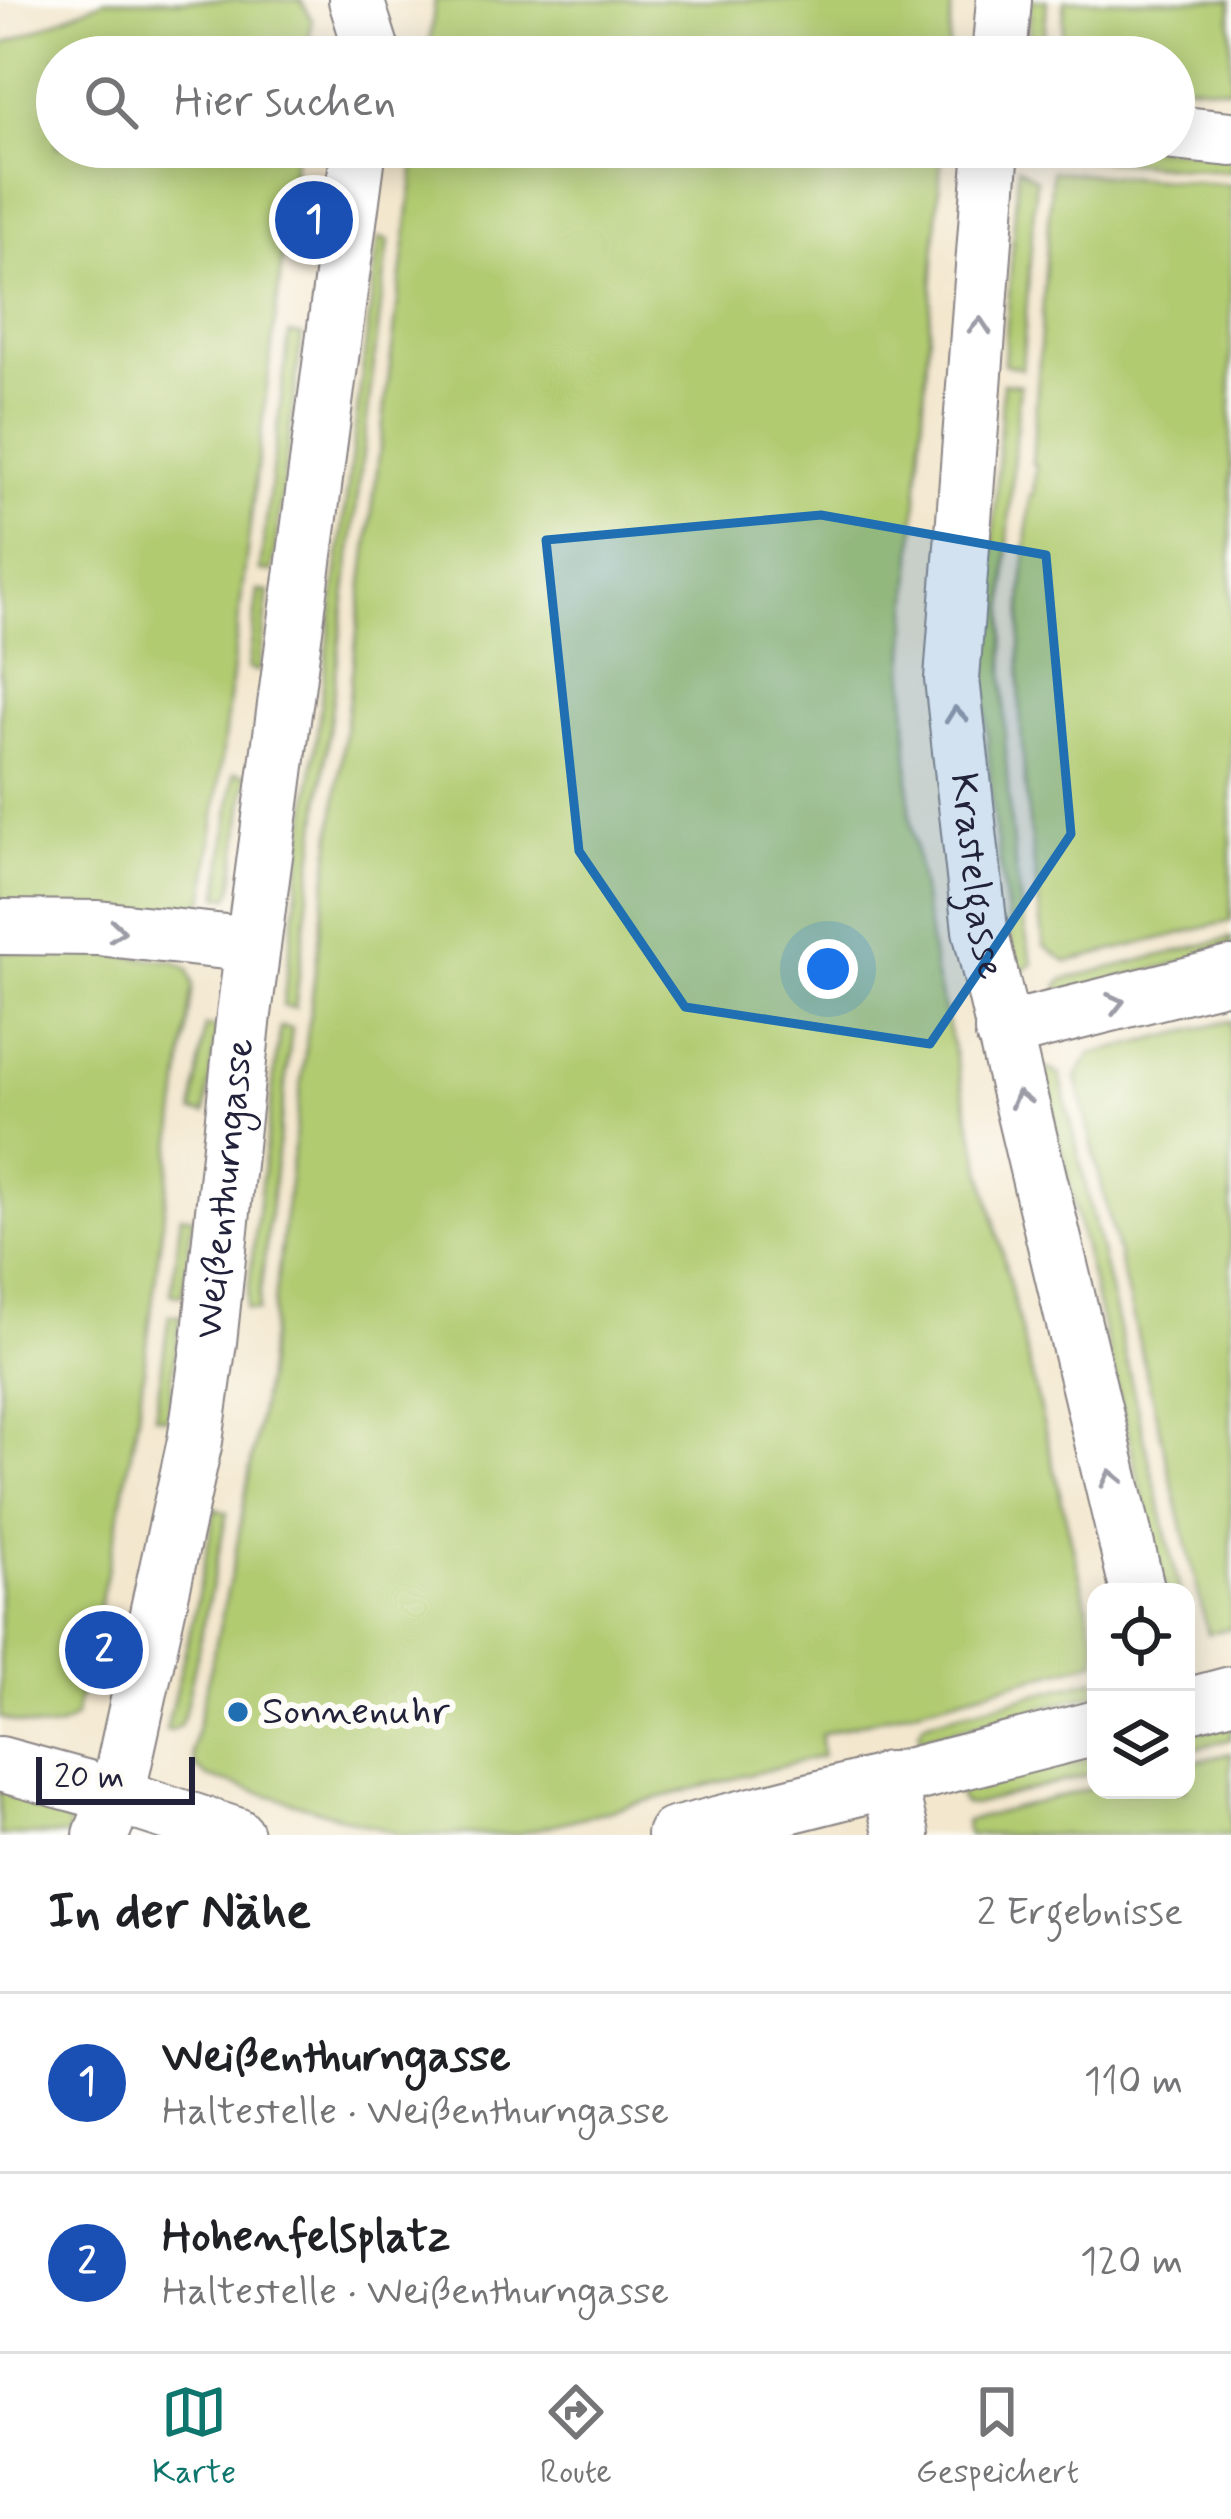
<!DOCTYPE html>
<html lang="de">
<head>
<meta charset="utf-8">
<style>
	:root { --surface:#fff; --page:#f2f2f2; --text:#202124; --muted:#757577; --line:#e0e0e0; --accent:#0f766e }
	body { margin:0; font-family:Mynerve,sans-serif; background:var(--page); color:var(--text) }
	.controls { position:absolute; right:36px; bottom:36px; display:grid; overflow:hidden; border-radius:24px; box-shadow:0 6px 30px #0003 }
	.controls button { width:108px; height:108px; display:grid; place-items:center; padding:0; border:0; border-bottom:3px solid var(--line); background:var(--surface); color:var(--text); font:60px sans-serif }
	.scale { position:absolute; left:36px; bottom:30px; width:159px; box-sizing:border-box; padding-left:12px; border:6px solid #22223b; border-top:0; font-size:33px; line-height:42px; white-space:nowrap; color:#22223b; -webkit-text-stroke:9px #fdfcf7; paint-order:stroke }
	.you { position:absolute; left:828px; top:969px; width:42px; height:42px; margin:-30px; border:9px solid #fff; border-radius:50%; background:#1a73e8; box-shadow:0 0 0 18px #1a73e833 }
	.badge { display:grid; place-items:center; width:78px; height:78px; border-radius:50%; background:var(--accent); color:#fff; font-size:39px; font-weight:700 }
	.pin { position:absolute; translate:-50% -50%; border:6px solid #fff; box-shadow:0 3px 12px #0006 }
	.list { margin:0; padding:0; list-style:none }
	h2 { display:flex; justify-content:space-between; align-items:center; height:156px; margin:0; padding:0 48px; font-size:51px }
	h2 small { font-size:39px; font-weight:400; color:var(--muted) }
	.list li { display:grid; grid-template-columns:78px 1fr auto; gap:36px; align-items:center; box-sizing:border-box; height:180px; padding:0 48px; border-top:3px solid var(--line) }
	.list b { display:block; font-size:45px; white-space:nowrap }
	.list p { margin:0; font-size:39px; white-space:nowrap; color:var(--muted) }
	.list em { font-size:39px; font-style:normal; color:var(--muted) }
	.icon { flex:none; width:66px; height:66px; fill:none; stroke:currentColor; stroke-width:2; stroke-linecap:round; stroke-linejoin:round }
	.map { position:relative; flex:none; width:1231px; height:1835px; overflow:hidden }
	.search { position:absolute; background:var(--surface); box-shadow:0 6px 30px #0003; left:36px; right:36px; top:36px; height:132px; display:flex; align-items:center; gap:30px; box-sizing:border-box; padding:0 42px; border-radius:66px; color:var(--muted); font-size:45px }
	.sheet { height:516px; background:var(--surface) }
	nav { display:flex; justify-content:space-around; align-items:center; box-sizing:border-box; height:168px; border-top:3px solid var(--line); background:var(--surface); font-size:33px; color:var(--muted) }
	nav a { display:grid; justify-items:center; gap:6px }
	nav .on { color:var(--accent) }
	.map>svg:first-child { display:block }
	.green { fill:#b1cb71; stroke:#6a7656; stroke-width:3 }
	.lines { fill:none; stroke-linecap:round; stroke-linejoin:round }
	.minor-casing { stroke:#8a8484; stroke-width:58 }
	.minor { stroke:#fff; stroke-width:54 }
	.oneway { stroke:#9c9ca7 }
	.marked { fill:#1f6fb2; fill-opacity:0.2; stroke:#1f6fb2; stroke-width:9; stroke-linejoin:round }
	.poi-dot { fill:#1f6fb2; stroke:#fdfcf7; stroke-width:4.5 }
	.labels { text-anchor:middle; dominant-baseline:central; stroke-width:12; stroke-linejoin:round; paint-order:stroke }
	.street-label { font-size:39px; fill:#22223b; stroke:#fdfcf7 }
	.poi-label { font-size:39px; fill:#22223b; stroke:#fdfcf7; text-anchor:start }
</style>
</head>
<body>
<div class="map">
<svg width="1231" height="1835" viewBox="0 0 1231 1835">
	<rect width="100%" height="100%" fill="#fdfcf7"/>
	<filter id="ink" filterUnits="userSpaceOnUse"><feTurbulence type="fractalNoise" baseFrequency=".00833" numOctaves="2"/><feDisplacementMap in="SourceGraphic" scale="24" xChannelSelector="R" yChannelSelector="G"/><feConvolveMatrix kernelMatrix="1 2 1 2 8 2 1 2 1" color-interpolation-filters="sRGB"/></filter>
	<filter id="wash" filterUnits="userSpaceOnUse"><feTurbulence type="fractalNoise" baseFrequency=".004" numOctaves="4" result="noise"/><feDisplacementMap in="SourceGraphic" scale="48" xChannelSelector="R" yChannelSelector="G"/><feGaussianBlur stdDeviation="2.7" result="paint"/><feColorMatrix in="noise" values="0 0 0 0 0 0 0 0 0 0 0 0 0 0 0 0 0 1.4 0 .05"/><feComposite in="paint" operator="in"/></filter>
	<g filter="url(#wash)">
		<rect width="100%" height="100%" fill="#f3e7ce"/>
		<path class="green" d="M 104,0 L 301,0 L 312,20 L 307,57 L 57,57 L 57,147 L 296,147 L 205,897 L 198,909 L 182,914 L 0,905 L 0,46 Z
			M 435,0 L 952,0 L 948,57 L 428,57 Z
			M 1031,0 L 1047,0 L 1043,57 L 1027,57 Z
			M 1065,0 L 1231,0 L 1231,89 L 1174,83 L 1174,57 L 1060,57 Z
			M 417,147 L 942,147 L 905,668 L 910,813 L 935,973 L 1096,1643 L 1096,1661 L 821,1734 L 822,1756 L 514,1835 L 401,1835 L 208,1777 L 195,1767 L 192,1751 L 235,1556 L 263,1393 Z
			M 1055,147 L 1146,147 L 1231,155 L 1231,172 L 1065,157 Z
			M 1018,167 L 1036,179 L 1022,369 L 1004,364 Z
			M 1052,171 L 1231,185 L 1231,921 L 1067,962 L 1044,946 C 1034,866 1023,788 1020,707 C 1018,637 1025,565 1030,495 L 1033,495 L 1036,465 L 1032,464 Z
			M 379,238 L 389,240 L 295,1008 L 283,1006 Z
			M 289,334 L 302,335 L 272,572 L 260,571 Z
			M 1003,383 L 1020,385 C 1006,538 996,692 1013,845 C 1018,886 1022,924 1033,964 L 1016,974 L 992,808 L 984,686 Z
			M 258,591 L 269,592 L 259,671 L 248,669 Z
			M 234,773 L 247,774 L 233,889 L 229,897 L 219,896 Z
			M 1231,938 L 1231,950 L 1058,994 L 1058,985 L 1064,979 Z
			M 0,951 L 84,952 L 174,961 L 188,969 L 193,984 L 138,1415 L 117,1527 L 75,1717 C 50,1738 28,1725 0,1718 Z
			M 1231,1021 L 1231,1628 L 1208,1634 L 1076,1077 L 1091,1054 Z
			M 205,1026 L 217,1028 L 205,1114 L 193,1112 Z
			M 280,1027 L 292,1028 L 258,1311 L 246,1309 Z
			M 1042,1069 L 1051,1070 L 1060,1075 L 1180,1592 L 1165,1592 Z
			M 181,1215 L 193,1217 L 182,1295 L 171,1294 Z
			M 169,1315 L 181,1316 L 167,1418 L 155,1416 Z
			M 215,1509 L 227,1513 L 184,1716 L 180,1725 L 170,1731 L 166,1730 L 195,1610 Z
			M 1096,1679 L 1096,1694 L 920,1739 L 919,1732 L 924,1722 Z
			M 1231,1722 L 1231,1739 L 1186,1751 L 1186,1733 Z
			M 1231,1753 L 1231,1835 L 968,1835 L 965,1821 L 1096,1787 L 1096,1790 L 1186,1790 L 1186,1764 Z
			M 1096,1757 L 1096,1773 L 973,1805 L 964,1804 L 957,1791 Z
			M 0,1789 L 55,1804 L 68,1813 L 69,1835 L 0,1835 Z"/>
	</g>
	<g filter="url(#ink)">
		<g class="lines">
			<defs>
				<g id="minor">
					<path d="M 356,0 L 374,57"/>
					<path d="M 999,57 L 1004,0"/>
					<path d="M 1174,133 L 1231,139"/>
					<path id="s1" d="M 992,147 L 952,679 L 980,930 L 1138,1592"/>
					<path d="M 0,927 L 98,928 L 253,945"/>
					<path d="M 1002,1031 L 1231,974"/>
					<path d="M 1186,1706 L 1231,1694"/>
					<path d="M 0,1764 L 117,1796 L 236,1835"/>
					<path d="M 888,1779 L 902,1835"/>
					<path id="s2" d="M 101,1835 L 117,1796 L 195,1441 L 209,1342 L 244,1014 L 359,147"/>
					<path d="M 674,1835 L 1096,1728"/>
				</g>
			</defs>
			<use href="#minor" class="minor-casing"/>
			<use href="#minor" class="minor"/>
		</g>
		<defs><path id="oneway-chevron" d="M-2-3.5L2.5 0L-2 3.5" fill="none" stroke-width="1.6" stroke-linecap="round" stroke-linejoin="round" transform="scale(3)"/></defs>
		<g class="oneway">
			<use href="#oneway-chevron" transform="translate(980 326) rotate(-86)"/>
			<use href="#oneway-chevron" transform="translate(956 715) rotate(-96)"/>
			<use href="#oneway-chevron" transform="translate(117 931) rotate(6)"/>
			<use href="#oneway-chevron" transform="translate(1116 1003) rotate(-14)"/>
			<use href="#oneway-chevron" transform="translate(1020 1099) rotate(-105)"/>
			<use href="#oneway-chevron" transform="translate(1111 1478) rotate(-103)"/>
		</g>
	</g>
	<path class="marked" d="M 821,515 L 1046,555 L 1071,834 L 930,1044 L 685,1007 L 579,851 L 546,540 Z"/>
	<circle class="poi-dot" cx="238" cy="1712" r="12"/>
	<g class="labels">
		<g class="street-label">
			<text stroke="none"><textPath href="#s1" startOffset="732">Krastelgasse</textPath></text>
			<text stroke="none"><textPath href="#s2" startOffset="660">Weißenthurngasse</textPath></text>
		</g>
		<g class="poi-label">
			<text x="262" y="1712">Sonnenuhr</text>
		</g>
	</g>
</svg>
<div class="controls">
<button><svg class="icon" aria-label="locate" viewBox="0 0 24 24"><circle cx="12" cy="12" r="6"/><path d="M12 2v4M12 18v4M2 12h4M18 12h4"/></svg></button>
<button><svg class="icon" aria-label="layers" viewBox="0 0 24 24"><path d="M12 4l9 5-9 5-9-5zM3 14l9 5 9-5"/></svg></button>
</div>
<div class="scale">20 m</div>
<div class="you"></div>
<div class="pin badge" style="left:314px;top:220px;background:#1a4fb4">1</div>
<div class="pin badge" style="left:104px;top:1650px;background:#1a4fb4">2</div>
<div class="search"><svg class="icon" aria-label="search" viewBox="0 0 24 24"><circle cx="10" cy="10" r="6"/><path d="M15 15l6 6"/></svg>Hier suchen</div>
</div>
<section class="sheet">
<h2>In der Nähe<small>2 Ergebnisse</small></h2>
<ul class="list">
<li><span class="badge" style="background:#1a4fb4">1</span><div><b>Weißenthurngasse</b><p>Haltestelle · Weißenthurngasse</p></div><em>110 m</em></li>
<li><span class="badge" style="background:#1a4fb4">2</span><div><b>Hohenfelsplatz</b><p>Haltestelle · Weißenthurngasse</p></div><em>120 m</em></li>
</ul>
</section>
<nav>
<a class="on"><svg class="icon" aria-label="map" viewBox="0 0 24 24"><path d="M3 6l6-2 6 2 6-2v14l-6 2-6-2-6 2zM9 4v14M15 6v14"/></svg>Karte</a>
<a><svg class="icon" aria-label="directions" viewBox="0 0 24 24"><path d="M12 3l9 9-9 9-9-9zM9 14v-3h6M13 9l2 2-2 2"/></svg>Route</a>
<a><svg class="icon" aria-label="saved" viewBox="0 0 24 24"><path d="M7 4h10v16l-5-4-5 4z"/></svg>Gespeichert</a>
</nav>
</body>
</html>
